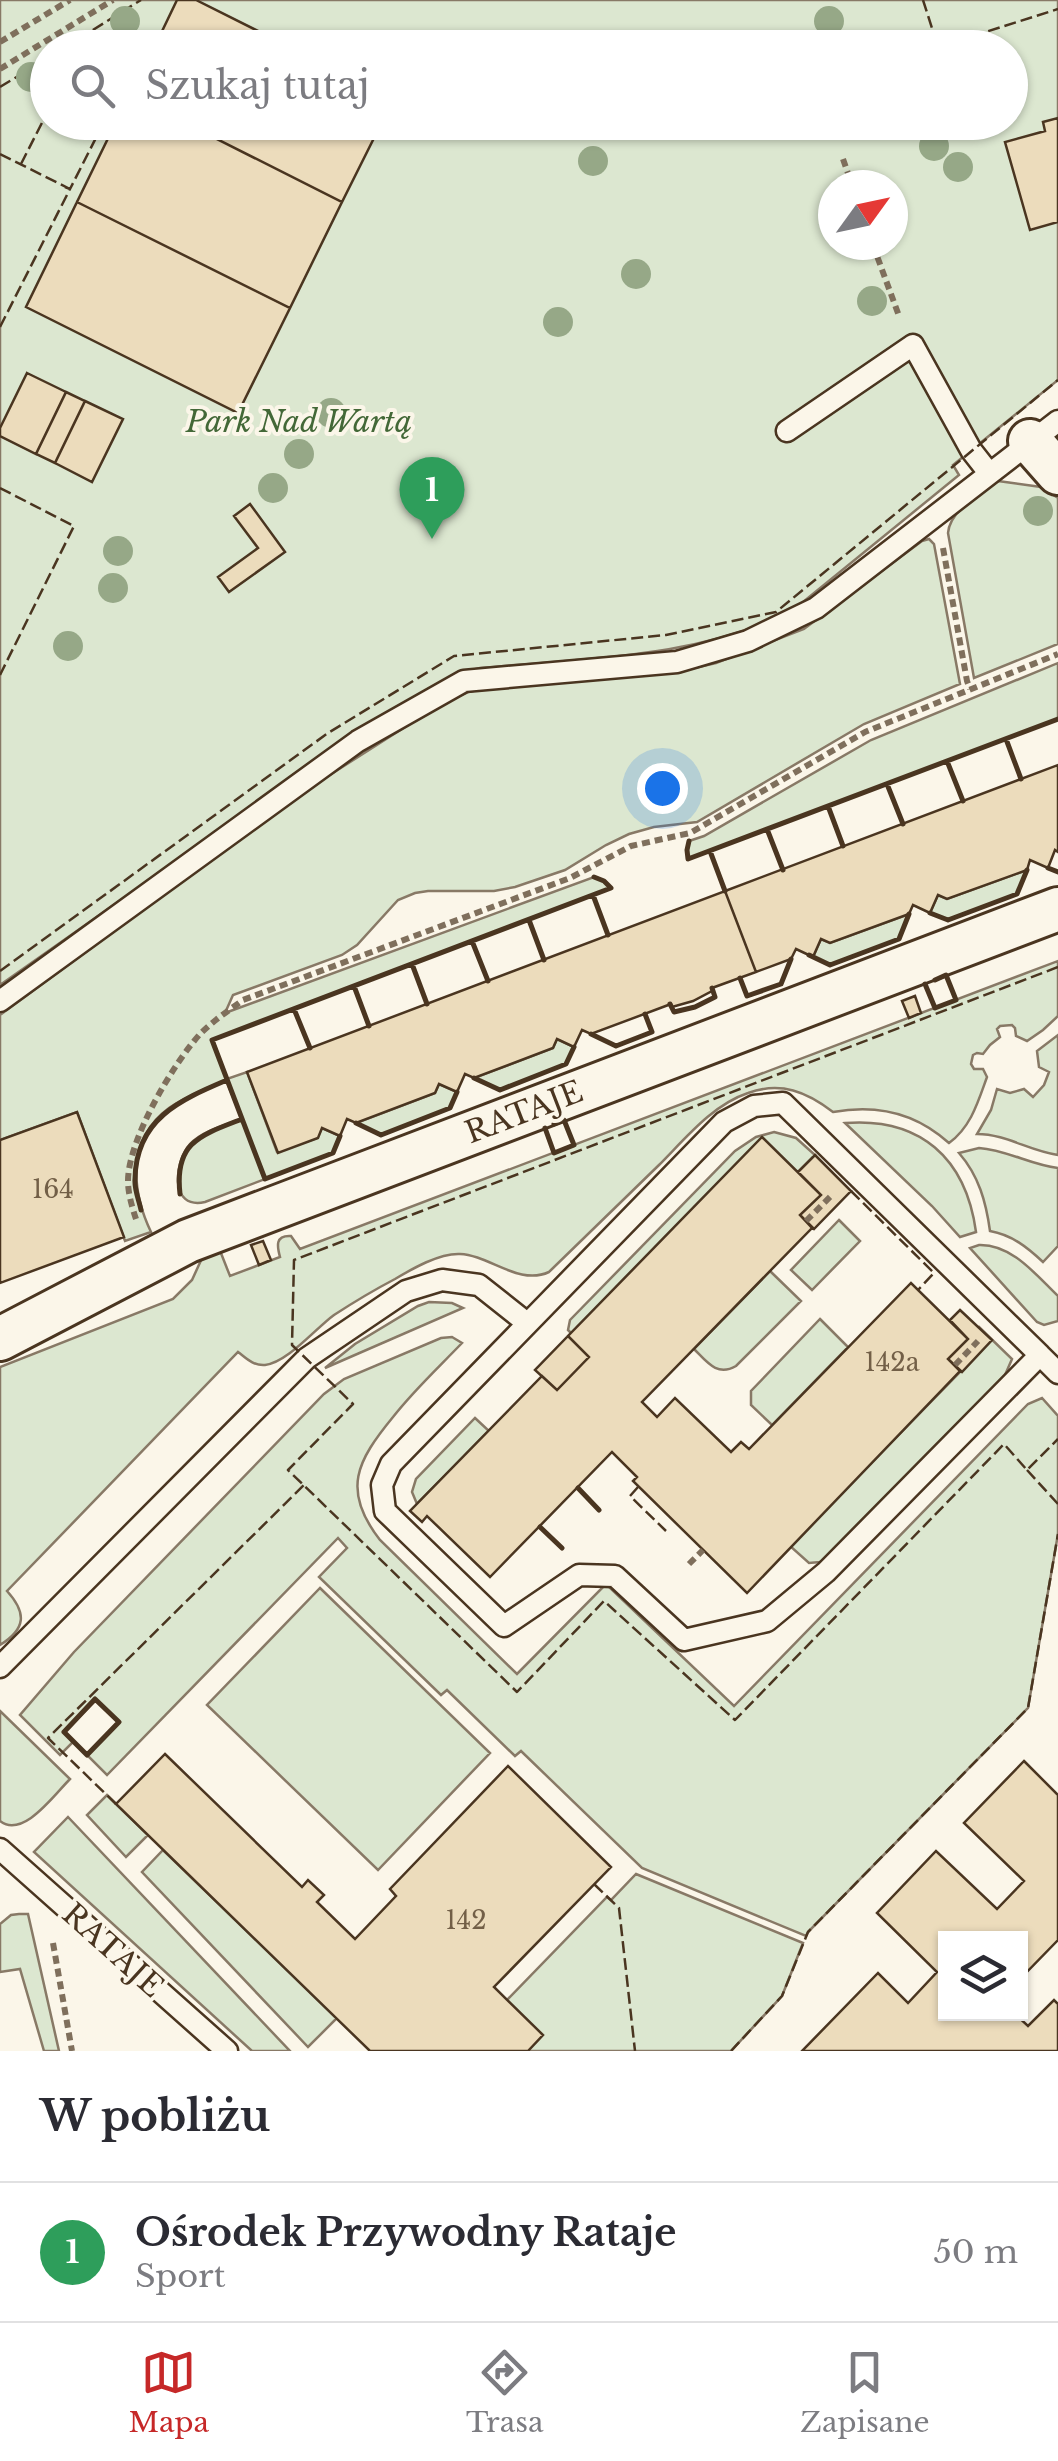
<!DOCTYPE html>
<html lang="pl">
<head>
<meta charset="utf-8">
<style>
	:root { --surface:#fff; --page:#f2f2f3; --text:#2b2b33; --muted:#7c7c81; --line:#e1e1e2; --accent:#c62828 }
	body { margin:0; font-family:"Libre Baskerville",serif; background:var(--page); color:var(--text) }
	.controls { position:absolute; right:30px; bottom:30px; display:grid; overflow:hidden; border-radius:0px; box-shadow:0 2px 8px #0004 }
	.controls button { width:90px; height:90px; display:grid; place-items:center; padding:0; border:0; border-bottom:2px solid var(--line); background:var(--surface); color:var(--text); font:50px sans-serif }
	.compass { position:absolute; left:818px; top:170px; width:90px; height:90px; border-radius:50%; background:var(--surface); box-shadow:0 2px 8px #0004; rotate:57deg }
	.you { position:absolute; left:662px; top:788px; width:35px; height:35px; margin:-25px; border:8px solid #fff; border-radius:50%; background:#1a73e8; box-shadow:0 0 0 15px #1a73e833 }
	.badge { display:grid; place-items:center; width:65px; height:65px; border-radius:50%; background:var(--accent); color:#fff; font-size:32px; font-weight:700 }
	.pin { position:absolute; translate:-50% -82px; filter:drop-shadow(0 2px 5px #0008) }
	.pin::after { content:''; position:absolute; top:52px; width:35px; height:30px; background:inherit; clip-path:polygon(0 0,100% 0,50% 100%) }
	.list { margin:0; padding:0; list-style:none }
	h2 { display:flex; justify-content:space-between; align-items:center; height:130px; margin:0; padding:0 40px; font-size:42px }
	h2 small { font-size:32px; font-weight:400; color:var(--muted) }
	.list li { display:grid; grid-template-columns:65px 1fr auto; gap:30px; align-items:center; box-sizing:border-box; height:140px; padding:0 40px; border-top:2px solid var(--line) }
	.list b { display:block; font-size:38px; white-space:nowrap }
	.list p { margin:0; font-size:32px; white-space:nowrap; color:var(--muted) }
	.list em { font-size:32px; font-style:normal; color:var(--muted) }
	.icon { flex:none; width:55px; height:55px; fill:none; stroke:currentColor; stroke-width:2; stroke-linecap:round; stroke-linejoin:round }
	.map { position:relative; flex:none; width:1058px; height:2051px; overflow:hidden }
	.search { position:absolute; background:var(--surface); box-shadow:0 2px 8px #0004; left:30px; right:30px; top:30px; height:110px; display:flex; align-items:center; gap:25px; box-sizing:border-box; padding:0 35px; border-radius:55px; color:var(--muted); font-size:38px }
	.sheet { height:270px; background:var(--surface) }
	nav { display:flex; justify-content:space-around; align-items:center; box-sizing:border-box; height:140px; border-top:2px solid var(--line); background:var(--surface); font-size:28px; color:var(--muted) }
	nav a { display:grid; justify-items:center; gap:5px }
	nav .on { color:var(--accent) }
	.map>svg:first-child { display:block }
	.green { fill:#dce7d0; stroke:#887966; stroke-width:2.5; fill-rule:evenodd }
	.building { fill:#ecdcbc; stroke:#4a3520; stroke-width:2.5 }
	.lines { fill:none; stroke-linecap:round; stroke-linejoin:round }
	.service-casing { stroke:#4a3520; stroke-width:25 }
	.minor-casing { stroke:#4a3520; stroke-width:48 }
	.path { stroke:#7f6f5c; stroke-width:6; stroke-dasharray:8 5; stroke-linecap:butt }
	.service { stroke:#fbf6e9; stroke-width:20 }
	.minor { stroke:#fbf6e9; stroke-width:42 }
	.fence { stroke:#4a3520; stroke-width:2.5; stroke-dasharray:12 5; stroke-linecap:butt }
	.wall { stroke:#4a3520; stroke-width:5 }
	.tree { fill:#96a887 }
	.labels { text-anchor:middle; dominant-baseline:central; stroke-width:8; stroke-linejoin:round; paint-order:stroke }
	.number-label { font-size:25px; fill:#725f47 }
	.park-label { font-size:30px; font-style:italic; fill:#436837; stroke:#fbf6e9 }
	.street-label { font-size:30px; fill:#4a3520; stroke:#fbf6e9 }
</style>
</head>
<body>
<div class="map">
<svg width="1058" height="2051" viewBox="0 0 1058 2051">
	<rect width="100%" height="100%" fill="#fbf6e9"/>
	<path class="green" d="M 0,0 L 1058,0 L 1058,380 L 953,465 L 959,475 L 792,611 C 696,659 585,658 480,668 L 460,673 L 359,730 L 293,775 L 192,850 L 0,985 ZM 48,48 L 1010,48 L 1010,122 L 48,122 ZM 833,185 L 893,185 L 893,245 L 833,245 Z
		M 998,481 L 1041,487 L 1058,498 L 1058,644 L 974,678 L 948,533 C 950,509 981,494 998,481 Z
		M 929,539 L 934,544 L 960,684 L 864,724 L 697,822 L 654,827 L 629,834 L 606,845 L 565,870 L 515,887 L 494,891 L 428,891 L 415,893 L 398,900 L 357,945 L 342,955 L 233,995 L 225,1013 L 594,877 L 604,881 L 611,888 L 213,1040 L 227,1079 L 247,1072 L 277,1152 L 317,1138 L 322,1128 L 340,1136 L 333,1153 L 205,1202 C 169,1210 174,1162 190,1144 C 202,1131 225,1125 242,1119 L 226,1080 C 207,1088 186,1096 169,1108 C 127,1139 131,1190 151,1232 L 125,1241 L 77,1112 L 0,1140 L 0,1015 L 303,792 L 438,706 L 468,692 L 487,688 L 677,672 L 716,663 L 804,629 L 922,541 Z
		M 1058,663 L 1058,719 L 688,859 L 687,850 L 689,841 L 704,836 L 871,740 Z
		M 1027,870 L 1017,894 L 948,920 L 930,913 L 938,895 L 947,899 Z
		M 909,914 L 899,939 L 830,965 L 813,957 L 821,939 L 830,943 Z
		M 1058,961 L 1058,1016 L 1043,1030 L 1027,1041 L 1016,1036 L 1015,1028 L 1012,1025 L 1000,1026 L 997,1029 L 1000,1037 L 990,1045 L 983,1054 L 977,1053 L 973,1055 L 971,1064 L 974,1069 L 983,1069 L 987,1077 C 978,1102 971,1127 949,1143 C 916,1113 876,1104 833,1112 C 807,1092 781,1081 748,1093 C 712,1105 685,1139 659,1165 C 622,1201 585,1237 549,1272 C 519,1286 489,1255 460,1254 C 439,1253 412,1269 395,1279 C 374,1290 354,1302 334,1315 C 316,1328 287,1363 265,1365 C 253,1366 246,1358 238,1352 L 7,1591 C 27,1613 26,1629 0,1645 L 0,1367 L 173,1299 L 192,1280 L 203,1256 L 217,1243 L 230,1276 L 280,1257 C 277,1246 275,1235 291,1236 L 300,1249 Z
		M 1058,1035 L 1058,1155 C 1029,1151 1006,1134 977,1134 L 991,1110 L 997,1089 L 1010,1093 L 1024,1089 L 1033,1097 L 1044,1085 L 1049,1072 L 1039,1067 L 1037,1051 Z
		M 557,1039 L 574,1047 L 566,1064 L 500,1090 L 474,1078 L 553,1048 Z
		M 439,1084 L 457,1092 L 450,1108 L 381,1135 L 356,1123 L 435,1093 Z
		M 845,1123 C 920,1117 966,1158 976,1232 L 960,1237 L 932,1206 Z
		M 774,1132 L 796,1138 L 815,1155 L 798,1172 L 572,1334 L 568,1330 L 570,1320 L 735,1151 L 756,1137 Z
		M 979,1148 C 1007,1150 1031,1165 1058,1168 L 1058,1246 L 1043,1262 C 1027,1247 1012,1235 990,1231 C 986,1202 979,1176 959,1153 Z
		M 839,1220 L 860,1241 L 812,1290 L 791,1270 Z
		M 979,1245 C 1012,1244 1036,1275 1058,1296 L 1058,1321 L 1044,1325 L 1037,1322 L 970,1248 Z
		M 770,1271 L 801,1301 L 736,1366 C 717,1377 707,1362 694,1349 Z
		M 429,1302 L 452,1303 L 463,1308 L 325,1368 L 355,1344 L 418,1306 Z
		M 820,1319 L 848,1347 L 772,1425 L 751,1405 L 751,1391 Z
		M 979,1327 L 1012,1359 L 1005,1375 L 827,1559 L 820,1562 L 809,1563 L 790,1546 L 960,1372 L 948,1359 Z
		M 452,1337 L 462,1343 C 439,1367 414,1390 393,1417 C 357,1461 341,1490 380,1540 L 517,1674 L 606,1584 L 734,1706 L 1028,1404 L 1042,1398 L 1058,1416 L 1058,1534 L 1028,1708 L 808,1932 L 806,1936 L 642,1868 L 521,1751 L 515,1756 L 447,1690 L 441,1695 L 319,1577 L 347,1548 L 338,1538 L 107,1775 L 87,1755 L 118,1722 L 96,1700 L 64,1732 L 73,1742 L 60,1755 L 20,1715 L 74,1652 L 324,1394 L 344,1379 L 441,1338 Z
		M 475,1418 L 489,1431 L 417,1504 L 412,1492 L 416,1479 Z
		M 320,1588 L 490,1753 L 378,1870 L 207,1705 Z
		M 0,1711 L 70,1779 C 54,1795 23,1839 0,1821 Z
		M 107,1795 L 148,1835 L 126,1857 L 87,1815 Z
		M 68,1817 L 290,2051 L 252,2051 L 34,1852 Z
		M 163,1850 L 337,2018 L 308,2047 L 142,1872 Z
		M 636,1874 L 803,1943 L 782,1996 L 731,2051 L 528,2051 L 507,2000 L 607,1897 L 611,1900 Z
		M 19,1914 L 28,1914 L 59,2051 L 44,2051 L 20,1969 L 0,1972 L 0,1924 L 11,1915 Z"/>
	<path class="building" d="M 177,0 L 196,0 L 292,48 L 154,48 Z
		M 1058,118 L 1058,222 L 1030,230 L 1005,142 L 1045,131 L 1043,122 Z
		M 116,122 L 183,122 L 342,202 L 290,308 L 77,202 Z
		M 183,122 L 382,122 L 342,202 Z
		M 77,202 L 290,308 L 238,413 L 26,307 Z
		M 27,373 L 66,392 L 36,454 L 0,436 L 0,428 Z
		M 66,392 L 85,401 L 55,463 L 36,454 Z
		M 85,401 L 123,419 L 92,482 L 55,463 Z
		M 250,504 L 285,552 L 229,592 L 218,577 L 258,548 L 234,516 Z
		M 1058,765 L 1058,852 L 1055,850 L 1048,868 L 1030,860 L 1027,870 L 947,899 L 938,895 L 930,913 L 913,905 L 909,914 L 830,943 L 821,939 L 813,957 L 796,949 L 791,959 L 756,972 L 725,891 Z
		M 725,891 L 756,972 L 712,988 L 712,991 L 693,1001 L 672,1007 L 671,1004 L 591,1034 L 582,1030 L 574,1047 L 557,1039 L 553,1048 L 474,1078 L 465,1074 L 457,1092 L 439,1084 L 435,1093 L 356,1123 L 347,1119 L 340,1136 L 322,1128 L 318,1138 L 278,1153 L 247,1072 Z
		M 915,996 L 921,1013 L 909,1018 L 902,1001 Z
		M 77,1112 L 124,1237 L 0,1283 L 0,1140 Z
		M 762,1137 L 821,1195 L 800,1215 L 812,1228 L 642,1402 L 657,1417 L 675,1398 L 731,1452 L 741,1442 L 749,1449 L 911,1283 L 968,1339 L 948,1359 L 960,1371 L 747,1593 L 633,1481 L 637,1477 L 612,1452 L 490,1577 L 427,1516 L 422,1522 L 410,1511 L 542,1376 L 557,1390 L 589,1357 L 568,1336 Z
		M 815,1155 L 851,1191 L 814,1229 L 800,1215 L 821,1195 L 798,1172 Z
		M 263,1241 L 271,1260 L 259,1265 L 251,1245 Z
		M 960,1310 L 992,1340 L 962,1372 L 948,1359 L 968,1339 L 950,1320 Z
		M 568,1336 L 589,1357 L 557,1390 L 535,1370 Z
		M 165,1754 L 302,1887 L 308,1880 L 324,1895 L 317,1902 L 355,1939 L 396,1896 L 390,1889 L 508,1766 L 611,1867 L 494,1987 L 543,2035 L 528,2051 L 370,2051 L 116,1804 Z
		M 1024,1761 L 1058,1795 L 1058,1940 L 1020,1979 L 1020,1938 L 946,1938 L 946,2014 L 1015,2014 L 1028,2026 L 1054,2000 L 1058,2004 L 1058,2051 L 802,2051 L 878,1973 L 908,2003 L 937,1972 L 877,1913 L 936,1851 L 997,1909 L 1024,1881 L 964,1823 Z"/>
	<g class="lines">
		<defs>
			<path id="service" d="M 787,431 L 913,345 L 971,450 L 989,473
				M 0,1001 L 358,741 L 464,681 L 677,662 L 748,641 L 816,608 L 1058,421
				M 783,1103 L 1040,1355 L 826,1572 L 767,1621 L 684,1640 L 615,1576 L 579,1575 L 504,1626 L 385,1511 L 382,1485 L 391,1464 L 724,1122 L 754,1106 Z
				M 1040,1355 L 1058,1373
				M 0,1667 L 307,1358 L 406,1291 L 442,1280 L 479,1285 L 527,1323
				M 0,1849 L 227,2051"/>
			<path id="minor" d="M 1030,441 L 1058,473
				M 0,1339 L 188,1241 L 1058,909"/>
		</defs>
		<use href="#service" class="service-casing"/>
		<use href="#minor" class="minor-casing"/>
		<path class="path" d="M 0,42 L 70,0
			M 0,69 L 113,0
			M 843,159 L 852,185
			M 873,245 L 899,316
			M 943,548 L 967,681 L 970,689
			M 136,1219 C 132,1207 128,1193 128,1181 C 128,1140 173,1064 200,1034 C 213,1021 228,1011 243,1000 L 570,878 L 631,846 L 690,833 L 865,732 L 1058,654
			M 806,1221 L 831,1196 L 828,1194
			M 955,1365 L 978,1341
			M 689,1564 L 703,1550
			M 53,1943 L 72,2051"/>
		<use href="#service" class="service"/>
		<use href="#minor" class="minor"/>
		<path class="fence" d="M 923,0 L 938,47 L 1058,9
			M 64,48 L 141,0
			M 0,87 L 48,58
			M 0,154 L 70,189 L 0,327
			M 21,164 L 48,111
			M 65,187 L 70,189 L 104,122
			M 0,488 L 74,526 L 0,675
			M 1058,967 L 294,1260 L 292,1345 L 353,1404 L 288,1470 L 517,1692 L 604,1601 L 735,1720 L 1004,1444 L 1027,1470 L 1058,1439
			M 0,971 L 328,733 L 454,656 L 666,635 L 776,612 L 1058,380
			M 851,1191 L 934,1273 L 918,1290
			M 1027,1470 L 1058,1504
			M 638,1487 L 630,1496 L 666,1531
			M 116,1804 L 48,1738 L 304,1485
			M 594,1884 L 619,1908 L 635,2051
			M 731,2051 L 782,1996 L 808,1932 L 1028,1708 L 1058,1534"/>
		<path class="wall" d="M 1006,739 L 1021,779
			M 947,761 L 963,801
			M 887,784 L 903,824
			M 828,806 L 843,846
			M 767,829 L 783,870
			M 689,841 L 687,850 L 688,859 L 1058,719
			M 710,851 L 725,891
			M 1048,868 L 1058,872
			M 593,895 L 608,935
			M 930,913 L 948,920 L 1017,894 L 1027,870
			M 529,920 L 544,960
			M 472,941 L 488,981
			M 809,955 L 830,965 L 899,939 L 909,914
			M 412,964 L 427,1004
			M 740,978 L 747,996 L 781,984 L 791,959
			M 925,984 L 935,1008 L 956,1000 L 946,975 L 935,980
			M 354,986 L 369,1026
			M 670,1004 L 674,1012 L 695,1007 L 715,997 L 712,988
			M 294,1009 L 310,1048
			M 591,1034 L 616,1046 L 652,1032 L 645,1014
			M 474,1078 L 500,1090 L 566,1064 L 574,1047
			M 356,1123 L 381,1135 L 450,1108 L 457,1092
			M 545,1128 L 554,1153 L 574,1145 L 564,1120 L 554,1124
			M 340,1136 L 333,1153 L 265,1179 L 212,1040 L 611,888 L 604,881 L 594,877
			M 180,1194 C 174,1142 201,1135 242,1119
			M 141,1210 C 139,1200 134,1189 135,1179 C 136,1119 180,1100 227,1080
			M 578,1488 L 599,1510
			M 540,1527 L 562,1548
			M 95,1699 L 119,1722 L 87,1755 L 64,1732 Z"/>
	</g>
	<g class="tree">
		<circle cx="125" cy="21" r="15"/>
		<circle cx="829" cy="21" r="15"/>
		<circle cx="31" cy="77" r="15"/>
		<circle cx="934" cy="146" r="15"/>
		<circle cx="593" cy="161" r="15"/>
		<circle cx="958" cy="167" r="15"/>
		<circle cx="636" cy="274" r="15"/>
		<circle cx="872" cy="301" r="15"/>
		<circle cx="558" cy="322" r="15"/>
		<circle cx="331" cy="413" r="15"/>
		<circle cx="299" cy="454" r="15"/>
		<circle cx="273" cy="488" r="15"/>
		<circle cx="1038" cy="511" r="15"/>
		<circle cx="118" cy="551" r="15"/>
		<circle cx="113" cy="588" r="15"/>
		<circle cx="68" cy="646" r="15"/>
	</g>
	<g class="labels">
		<g class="number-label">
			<text x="53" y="1189">164</text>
			<text x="892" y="1362">142a</text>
			<text x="466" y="1920">142</text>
		</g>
		<g class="park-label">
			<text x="299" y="421">Park Nad Wartą</text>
		</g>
		<g class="street-label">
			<text transform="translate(524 1112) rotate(-21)">RATAJE</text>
			<text transform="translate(113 1950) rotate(42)">RATAJE</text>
		</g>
	</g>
</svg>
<div class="controls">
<button><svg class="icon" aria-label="layers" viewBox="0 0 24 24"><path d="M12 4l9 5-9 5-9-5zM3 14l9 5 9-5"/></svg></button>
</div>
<svg class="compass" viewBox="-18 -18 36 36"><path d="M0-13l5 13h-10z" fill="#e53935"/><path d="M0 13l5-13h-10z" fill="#7c7c81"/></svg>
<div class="you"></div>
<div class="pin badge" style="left:432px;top:539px;background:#2e9e5b">1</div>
<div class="search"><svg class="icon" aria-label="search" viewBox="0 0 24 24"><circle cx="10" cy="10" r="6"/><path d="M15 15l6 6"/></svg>Szukaj tutaj</div>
</div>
<section class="sheet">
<h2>W pobliżu<small></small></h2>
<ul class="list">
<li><span class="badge" style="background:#2e9e5b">1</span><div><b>Ośrodek Przywodny Rataje</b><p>Sport</p></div><em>50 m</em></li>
</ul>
</section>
<nav>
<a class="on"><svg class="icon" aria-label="map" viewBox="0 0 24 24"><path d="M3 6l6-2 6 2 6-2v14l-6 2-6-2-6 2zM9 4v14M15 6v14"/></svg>Mapa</a>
<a><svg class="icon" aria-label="directions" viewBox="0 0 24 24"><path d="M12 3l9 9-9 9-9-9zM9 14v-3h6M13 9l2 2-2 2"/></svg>Trasa</a>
<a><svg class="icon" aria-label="saved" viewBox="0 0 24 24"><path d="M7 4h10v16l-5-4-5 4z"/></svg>Zapisane</a>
</nav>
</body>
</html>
